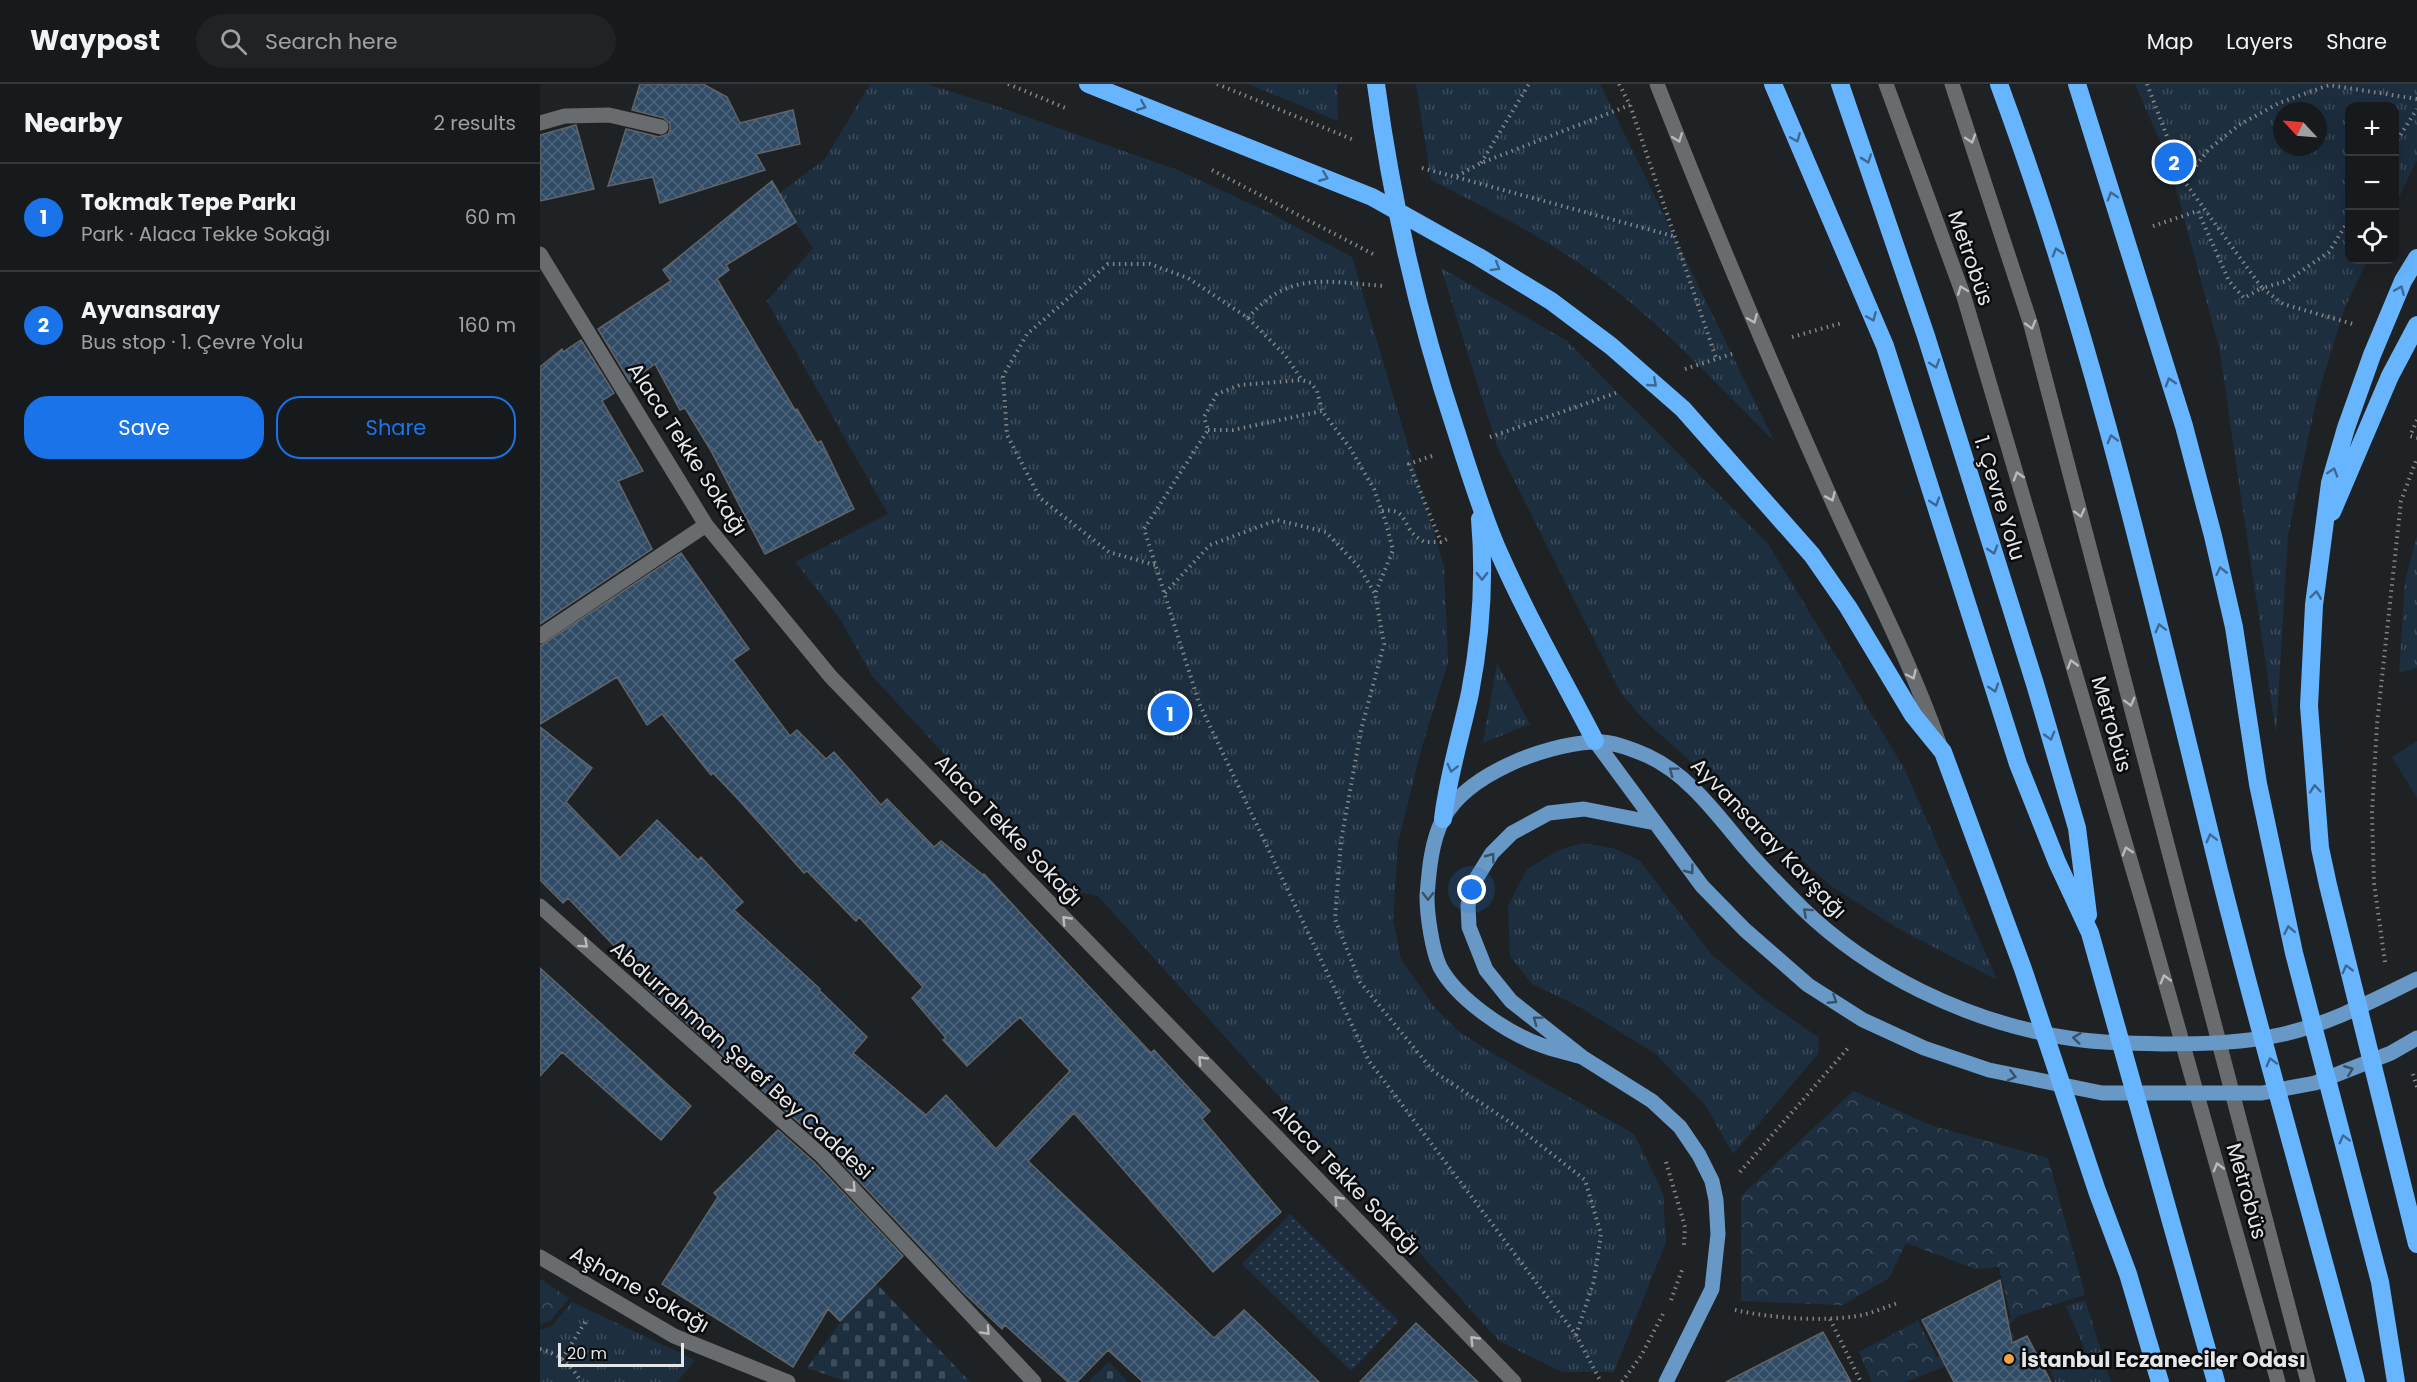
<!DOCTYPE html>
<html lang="en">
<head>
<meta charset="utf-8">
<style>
	:root { --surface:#171a1c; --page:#202325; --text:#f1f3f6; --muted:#9ea1a3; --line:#36383b; --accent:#1a73e8 }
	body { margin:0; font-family:Poppins,sans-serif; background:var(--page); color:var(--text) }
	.controls { position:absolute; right:18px; top:18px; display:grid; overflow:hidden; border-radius:12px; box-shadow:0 6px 24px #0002 }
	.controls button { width:54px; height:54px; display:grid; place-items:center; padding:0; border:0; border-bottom:2px solid var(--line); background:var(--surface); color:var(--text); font:30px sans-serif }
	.compass { position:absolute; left:1733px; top:18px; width:54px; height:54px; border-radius:50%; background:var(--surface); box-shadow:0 6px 24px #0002; rotate:296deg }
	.scale { position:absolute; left:18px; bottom:15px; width:126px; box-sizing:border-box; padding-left:6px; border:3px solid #e4e6e8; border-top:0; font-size:16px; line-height:21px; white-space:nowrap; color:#e4e6e8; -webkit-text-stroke:4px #0a0b0d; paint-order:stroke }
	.you { position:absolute; left:932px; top:806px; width:21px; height:21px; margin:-15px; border:4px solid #fff; border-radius:50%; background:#1a73e8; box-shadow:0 0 0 9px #1a73e833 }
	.badge { display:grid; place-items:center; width:39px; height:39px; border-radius:50%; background:var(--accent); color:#fff; font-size:20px; font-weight:700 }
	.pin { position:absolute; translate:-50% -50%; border:3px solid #fff; box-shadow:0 2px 6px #0006 }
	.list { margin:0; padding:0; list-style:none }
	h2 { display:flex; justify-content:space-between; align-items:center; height:78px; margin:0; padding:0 24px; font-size:26px }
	h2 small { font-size:20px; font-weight:400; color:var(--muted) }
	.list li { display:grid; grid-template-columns:39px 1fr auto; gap:18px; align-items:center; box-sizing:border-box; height:108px; padding:0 24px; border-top:2px solid var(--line) }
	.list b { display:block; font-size:22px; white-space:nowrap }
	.list p { margin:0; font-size:20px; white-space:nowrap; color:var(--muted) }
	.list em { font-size:20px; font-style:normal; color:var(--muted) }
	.actions { display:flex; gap:12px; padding:18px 24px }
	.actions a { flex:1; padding:14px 0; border:2px solid var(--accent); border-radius:24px; text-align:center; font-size:21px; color:var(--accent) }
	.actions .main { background:var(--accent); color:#fff }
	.icon { flex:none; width:33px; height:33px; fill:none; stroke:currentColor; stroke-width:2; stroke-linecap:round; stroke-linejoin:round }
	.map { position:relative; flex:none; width:1877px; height:1298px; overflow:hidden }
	header { display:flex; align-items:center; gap:36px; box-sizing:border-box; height:84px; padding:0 30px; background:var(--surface); border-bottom:2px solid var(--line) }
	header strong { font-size:28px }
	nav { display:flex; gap:33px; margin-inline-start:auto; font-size:21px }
	.search { width:420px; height:54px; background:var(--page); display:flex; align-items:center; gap:15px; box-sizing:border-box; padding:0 21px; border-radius:33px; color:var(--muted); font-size:22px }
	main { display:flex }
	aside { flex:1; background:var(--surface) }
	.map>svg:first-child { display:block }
	.grass { fill:url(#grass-tufts); fill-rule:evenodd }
	.forest { fill:url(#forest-crowns) }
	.cemetery { fill:url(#cemetery-stones) }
	.garden { fill:url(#garden-dots) }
	.pitch { fill:#1d2e3f }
	.building { fill:url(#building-cross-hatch); stroke:#606467; stroke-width:1.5 }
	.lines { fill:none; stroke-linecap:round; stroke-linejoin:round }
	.path { stroke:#838688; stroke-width:4; stroke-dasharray:1.5 4.5; stroke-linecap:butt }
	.minor { stroke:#696c6f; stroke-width:15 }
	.major { stroke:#6898c5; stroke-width:15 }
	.highway { stroke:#67b5fe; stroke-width:18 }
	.oneway { stroke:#3d6892 }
	.oneway2 { stroke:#b9bbbe }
	.oneway3 { stroke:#395269 }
	.poi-dot { fill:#f3a442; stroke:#0a0b0d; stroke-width:2 }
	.labels { text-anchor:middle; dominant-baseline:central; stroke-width:5; stroke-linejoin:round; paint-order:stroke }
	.street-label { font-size:21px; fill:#e4e6e8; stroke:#0a0b0d }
	.poi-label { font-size:21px; font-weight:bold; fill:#e4e6e8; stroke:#0a0b0d; text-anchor:start }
</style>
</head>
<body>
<header>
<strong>Waypost</strong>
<div class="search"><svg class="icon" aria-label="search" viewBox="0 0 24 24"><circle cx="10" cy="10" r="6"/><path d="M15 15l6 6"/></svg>Search here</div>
<nav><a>Map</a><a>Layers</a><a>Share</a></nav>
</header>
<main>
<aside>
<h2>Nearby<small>2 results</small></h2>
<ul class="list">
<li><span class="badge">1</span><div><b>Tokmak Tepe Parkı</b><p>Park · Alaca Tekke Sokağı</p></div><em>60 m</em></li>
<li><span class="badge">2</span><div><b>Ayvansaray</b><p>Bus stop · 1. Çevre Yolu</p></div><em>160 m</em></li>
</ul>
<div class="actions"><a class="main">Save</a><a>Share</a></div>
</aside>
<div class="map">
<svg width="1877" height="1298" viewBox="0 0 1877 1298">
	<defs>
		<pattern id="grass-tufts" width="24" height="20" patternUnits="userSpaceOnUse" patternTransform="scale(1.5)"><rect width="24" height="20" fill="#1d2e3f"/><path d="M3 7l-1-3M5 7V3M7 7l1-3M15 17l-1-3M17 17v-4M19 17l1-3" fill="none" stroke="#3e4c5b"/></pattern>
		<pattern id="forest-crowns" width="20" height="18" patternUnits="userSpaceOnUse" patternTransform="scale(1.5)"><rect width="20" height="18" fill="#1d2e3f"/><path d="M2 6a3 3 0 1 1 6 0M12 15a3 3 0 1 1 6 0" fill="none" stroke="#3e4c5b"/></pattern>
		<pattern id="cemetery-stones" width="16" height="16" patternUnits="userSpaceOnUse" patternTransform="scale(1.5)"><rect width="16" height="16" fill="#1d2e3f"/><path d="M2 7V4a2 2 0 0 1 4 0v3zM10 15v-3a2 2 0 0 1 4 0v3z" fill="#3e4c5b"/></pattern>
		<pattern id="garden-dots" width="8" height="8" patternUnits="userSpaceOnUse" patternTransform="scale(1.5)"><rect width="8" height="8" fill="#1d2e3f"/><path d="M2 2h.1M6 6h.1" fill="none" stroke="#3e4c5b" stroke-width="1.8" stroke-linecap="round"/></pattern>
		<pattern id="building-cross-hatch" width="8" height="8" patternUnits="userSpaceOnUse" patternTransform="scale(1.5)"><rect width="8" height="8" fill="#304b65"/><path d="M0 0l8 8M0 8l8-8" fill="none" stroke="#4e657b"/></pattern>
	</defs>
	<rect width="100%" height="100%" fill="#1f2225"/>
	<path class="grass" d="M 330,0 L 387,0 L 459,23 L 640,87 L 728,128 L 812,173 L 904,483 L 908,578 L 881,666 L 858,759 L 853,836 L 861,875 L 895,924 L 917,946 L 947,966 L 1094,1050 L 1123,1109 L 1126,1158 L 1074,1288 L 1022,1288 L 959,1257 L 558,812 L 521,805 L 435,703 L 332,592 L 301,536 L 255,478 L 348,430 L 227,217 L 273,164 L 237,111 L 285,75 Z
		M 708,0 L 797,0 L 798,37 Z
		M 876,0 L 1060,0 L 1234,357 C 1177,300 1122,240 1057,192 C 1006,154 948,125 891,96 Z
		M 1595,0 L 1877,0 L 1877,76 L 1855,121 L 1854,22 L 1810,22 L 1810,176 L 1828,176 L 1805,223 L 1776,317 L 1748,451 L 1736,649 L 1679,263 L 1629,78 ZM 1742,27 L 1778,27 L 1778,63 L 1742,63 Z
		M 901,184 L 1027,257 L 1228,460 L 1364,684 L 1457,896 L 1359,845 L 1291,802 L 1103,635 L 1081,609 L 957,362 Z
		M 1877,452 L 1877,584 L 1859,589 L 1865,497 Z
		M 957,579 L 990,640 L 943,659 Z
		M 1042,759 L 1073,764 L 1100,777 L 1171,870 L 1225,916 L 1279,954 L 1278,970 L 1193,1070 L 1166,1022 L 1116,970 L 1038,922 L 992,900 L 970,872 L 968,822 L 987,785 L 1019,766 Z
		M 1545,1216 L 1571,1298 L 1515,1298 L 1508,1283 L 1545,1266 L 1526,1222 Z
		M 32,1218 L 155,1276 L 137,1298 L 0,1298 L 0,1246 L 12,1242 Z"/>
	<path class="forest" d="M 1313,1007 L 1393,1042 L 1508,1074 L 1545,1211 L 1478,1232 L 1468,1242 L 1475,1254 L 1366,1298 L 1332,1298 L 1319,1268 L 1378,1237 L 1397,1273 L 1471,1234 L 1459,1183 L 1436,1185 L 1366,1159 L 1349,1194 L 1303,1221 L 1201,1217 L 1201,1112 Z
		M 0,1195 L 29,1214 L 10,1237 L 0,1240 Z"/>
	<path class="cemetery" d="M 332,1195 L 430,1298 L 308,1298 L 267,1284 Z
		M 569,1278 L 588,1298 L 548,1298 Z"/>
	<path class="garden" d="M 750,1130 L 859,1237 L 811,1287 L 702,1180 Z"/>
	<path class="pitch" d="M 1877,657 L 1877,714 L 1852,673 Z"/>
	<path class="building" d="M 100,0 L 163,0 L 187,13 L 200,39 L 253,26 L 260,60 L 216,70 L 225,86 L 120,119 L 113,93 L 68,102 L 86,45 L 119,53 L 128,50 L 130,46 L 130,40 L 124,34 L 92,26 Z
		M 36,41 L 54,105 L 0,117 L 0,51 Z
		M 232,97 L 256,138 L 186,181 L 189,186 L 177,195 L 255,326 L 257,325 L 277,359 L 281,357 L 314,425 L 225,470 L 170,365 L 145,324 L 140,326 L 115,280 L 90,298 L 58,245 L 131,197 L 123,186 Z
		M 41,256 L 74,309 L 62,317 L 103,387 L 78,397 L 112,465 L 0,540 L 0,283 L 22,265 L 23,268 Z
		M 141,469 L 209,565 L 193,576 L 250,652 L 257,646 L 286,675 L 294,668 L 341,721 L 347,715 L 394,763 L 401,757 L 443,791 L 444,790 L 611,969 L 614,966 L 670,1027 L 662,1035 L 741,1128 L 673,1188 L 534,1029 L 488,1077 L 674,1254 L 704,1226 L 779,1298 L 603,1298 L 568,1266 L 537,1298 L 528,1298 L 465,1241 L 462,1245 L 424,1209 L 289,1065 L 105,902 L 109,898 L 28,814 L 23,819 L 0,796 L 0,643 L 52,684 L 26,718 L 80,774 L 117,736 L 158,776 L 161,773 L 203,818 L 194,826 L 280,905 L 279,906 L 327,953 L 313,969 L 386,1031 L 406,1011 L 456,1065 L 530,987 L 480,933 L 427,982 L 403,956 L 406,954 L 372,914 L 383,903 L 319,833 L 316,837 L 267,787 L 264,789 L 197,714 L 173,689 L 171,691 L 122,630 L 107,641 L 77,593 L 0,640 L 0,562 Z
		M 0,884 L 151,1022 L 121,1056 L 22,968 L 0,992 Z
		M 238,1046 L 275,1079 L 363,1172 L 300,1237 L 288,1225 L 253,1283 L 122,1200 L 178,1113 L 174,1109 Z
		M 1460,1196 L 1472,1259 L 1487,1252 L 1511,1298 L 1414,1298 L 1382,1236 Z
		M 876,1239 L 938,1298 L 820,1298 Z
		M 1283,1248 L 1311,1298 L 1186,1298 Z"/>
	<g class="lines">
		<path class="path" d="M 468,0 L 528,25
			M 677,0 L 814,56
			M 1079,0 L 1090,21 L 1176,274
			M 1607,0 L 1644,97 L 1722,204 L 1747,197 L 1789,168 L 1810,134
			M 1854,61 L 1877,25
			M 941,79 L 989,0
			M 882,84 L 1133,152
			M 672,86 L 833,170
			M 917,92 L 941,79 L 1090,21
			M 1645,96 L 1668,66 L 1699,41 L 1739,19 L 1789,1 L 1877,15
			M 1613,142 L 1658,127 L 1689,197 L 1704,214 L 1722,204 L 1743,220 L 1813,240
			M 708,234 C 749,186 788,198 844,202
			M 1252,253 L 1302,239
			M 1145,285 L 1195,269
			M 1877,336 L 1870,352 L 1877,354
			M 668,346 L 693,346 L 782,327
			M 950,353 L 1076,309
			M 892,372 L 869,380 L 901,458
			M 842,427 C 860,425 861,430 869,444 C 872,450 878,454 884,458 L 901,458 L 909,454
			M 615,481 L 569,468 L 500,414 L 467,351 L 463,292 L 487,250 L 568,180 L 610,180 L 648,194 L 708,234 L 745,271 L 762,296
			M 625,509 L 670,461 L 737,436 L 786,448 L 819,483 L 835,510
			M 1845,878 L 1834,799 L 1832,729 L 1837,640 L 1861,417 L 1877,374
			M 1873,990 L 1877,1003
			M 1126,1078 L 1145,1143 L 1144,1161
			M 1200,1088 L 1308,964
			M 1131,1216 L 1142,1186
			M 1195,1226 C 1232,1234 1280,1238 1317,1232 C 1331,1230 1345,1223 1358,1219
			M 1290,1235 L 1321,1298
			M 1036,1251 L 1054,1197 L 1061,1150 L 1045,1096 L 980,1045 L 893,987 L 820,898 L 795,835 L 801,757 L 821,646 L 844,560 L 835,510 L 853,466 L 846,439 L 834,405 L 810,364 L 782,327 L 777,307 L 771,299 L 762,296 L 700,301 L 677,310 L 664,333 L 668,346 L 604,445 L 659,619 L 829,977 L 1036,1251 L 1061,1298
			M 0,1265 C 20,1271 31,1280 41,1298
			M 22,1275 L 47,1235
			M 1082,1298 L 1101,1272 L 1123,1230"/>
		<path class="minor" d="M 1117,0 C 1171,138 1229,275 1289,410 C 1326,493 1369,573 1399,659
			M 1346,0 L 1424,213 L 1604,823 L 1738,1298
			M 1412,0 L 1491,241 L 1768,1298
			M 0,39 L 25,32 L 69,31 L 121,43
			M 0,170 L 166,441 L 291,593 L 974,1298
			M 0,552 L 166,441
			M 0,822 L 282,1072 L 494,1298
			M 0,1173 L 134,1252 L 248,1298"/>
		<path class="major" d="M 1055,657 L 1162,802 L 1205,846 L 1268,901 L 1323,936 L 1384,964 L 1449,986 L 1562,1009 L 1722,1009 L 1775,999 L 1851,969 L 1877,954
			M 1115,739 L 1044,725 L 1009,729 L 972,749 L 952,769 L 934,798 L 928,821 L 929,843 L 946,886 L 971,917 L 1042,973 L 1112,1017 L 1140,1043 L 1159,1071 L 1172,1097 L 1176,1116 L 1178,1150 L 1172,1205 L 1126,1298
			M 1042,973 C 1029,969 1014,966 1001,961 C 967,949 917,915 900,883 C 892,866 887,831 887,812 C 889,787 891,758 903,735 C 927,690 1004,661 1052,658 C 1070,656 1092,665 1108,672 C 1149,691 1177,731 1206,765 C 1223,785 1242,804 1261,823 C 1331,891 1425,936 1522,953 C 1555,959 1589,959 1622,960 C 1663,960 1705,959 1744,950 C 1792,939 1834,916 1877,895"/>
		<path class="highway" d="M 548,0 L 832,113 L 939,173 L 1011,217 L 1071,262 L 1143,325 L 1272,471 L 1308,523 L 1373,631 L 1403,668 L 1483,885 L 1557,1107 L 1588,1190 L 1620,1298
			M 836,0 C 852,120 879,236 917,350 C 929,388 941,426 956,462 C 985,529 1022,593 1055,657
			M 1233,0 L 1345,262 L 1478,680 L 1517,778 L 1550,849 L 1676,1298
			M 1300,0 L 1386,252 L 1495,600 L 1537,744 L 1548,831
			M 1459,0 C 1555,259 1615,527 1681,795 C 1723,963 1772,1130 1816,1298
			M 1537,0 L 1644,342 L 1673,452 L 1694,543 L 1718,700 L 1754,869 L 1840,1198 L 1856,1298
			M 1877,174 L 1863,197 L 1832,271 L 1806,344 L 1790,399 L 1774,521 L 1769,622 L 1780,764 L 1788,801 L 1877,1160
			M 1792,428 L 1850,292 L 1877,241
			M 903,735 C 908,692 921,651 930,609 C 941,552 945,493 940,435"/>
	</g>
	<defs><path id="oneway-chevron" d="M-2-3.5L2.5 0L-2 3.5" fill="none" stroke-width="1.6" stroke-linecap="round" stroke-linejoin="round" transform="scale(1.5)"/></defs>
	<g class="oneway">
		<use href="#oneway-chevron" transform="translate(602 22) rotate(22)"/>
		<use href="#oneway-chevron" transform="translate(1256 54) rotate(67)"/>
		<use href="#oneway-chevron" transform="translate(1327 75) rotate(71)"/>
		<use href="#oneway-chevron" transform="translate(784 93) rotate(22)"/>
		<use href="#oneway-chevron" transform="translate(1572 112) rotate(-107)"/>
		<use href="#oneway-chevron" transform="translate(1517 168) rotate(-107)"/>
		<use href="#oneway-chevron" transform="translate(956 183) rotate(31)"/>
		<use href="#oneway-chevron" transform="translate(1860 206) rotate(-67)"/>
		<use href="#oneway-chevron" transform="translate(1332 233) rotate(67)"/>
		<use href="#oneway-chevron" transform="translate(1395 280) rotate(73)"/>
		<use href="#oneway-chevron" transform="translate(1630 298) rotate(-107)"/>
		<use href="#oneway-chevron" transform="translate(1113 299) rotate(41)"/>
		<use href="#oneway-chevron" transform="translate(1572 355) rotate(-105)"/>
		<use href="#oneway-chevron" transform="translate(1793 388) rotate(-73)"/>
		<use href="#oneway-chevron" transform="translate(1395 418) rotate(72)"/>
		<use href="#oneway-chevron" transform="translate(1453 466) rotate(73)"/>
		<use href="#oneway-chevron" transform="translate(1681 487) rotate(-103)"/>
		<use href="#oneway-chevron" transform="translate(942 492) rotate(90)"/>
		<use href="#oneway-chevron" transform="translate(1776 511) rotate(-82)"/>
		<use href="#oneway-chevron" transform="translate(1620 544) rotate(-104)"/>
		<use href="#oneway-chevron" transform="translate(1454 604) rotate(72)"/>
		<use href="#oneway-chevron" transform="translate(1510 652) rotate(74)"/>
		<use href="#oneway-chevron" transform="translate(912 684) rotate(104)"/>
		<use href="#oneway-chevron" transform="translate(1775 705) rotate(-95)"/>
		<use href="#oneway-chevron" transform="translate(1671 754) rotate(-104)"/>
		<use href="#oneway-chevron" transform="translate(1749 846) rotate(-101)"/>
		<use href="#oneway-chevron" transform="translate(1807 885) rotate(-105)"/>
		<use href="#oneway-chevron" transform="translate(1731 978) rotate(-105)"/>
		<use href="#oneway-chevron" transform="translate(1804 1055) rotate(-105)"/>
	</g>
	<g class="oneway2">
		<use href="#oneway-chevron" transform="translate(1138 54) rotate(69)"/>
		<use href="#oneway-chevron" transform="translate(1431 55) rotate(72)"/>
		<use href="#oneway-chevron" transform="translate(1422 206) rotate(-110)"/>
		<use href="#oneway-chevron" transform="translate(1213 235) rotate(67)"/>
		<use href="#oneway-chevron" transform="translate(1491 241) rotate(74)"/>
		<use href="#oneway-chevron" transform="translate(1478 392) rotate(-107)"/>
		<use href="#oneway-chevron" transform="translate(1291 413) rotate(66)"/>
		<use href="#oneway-chevron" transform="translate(1540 429) rotate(75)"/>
		<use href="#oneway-chevron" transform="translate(1532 580) rotate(-106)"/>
		<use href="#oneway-chevron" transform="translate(1372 591) rotate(65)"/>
		<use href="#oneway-chevron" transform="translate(1590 618) rotate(75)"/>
		<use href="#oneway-chevron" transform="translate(1587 767) rotate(-107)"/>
		<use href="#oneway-chevron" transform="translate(526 836) rotate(-134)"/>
		<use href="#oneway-chevron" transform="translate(44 860) rotate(42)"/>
		<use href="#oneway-chevron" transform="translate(1625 895) rotate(-106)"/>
		<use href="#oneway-chevron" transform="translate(662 976) rotate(-134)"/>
		<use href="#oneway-chevron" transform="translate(1678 1083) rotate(-106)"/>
		<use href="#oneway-chevron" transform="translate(312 1104) rotate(47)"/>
		<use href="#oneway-chevron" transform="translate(798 1116) rotate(-134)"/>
		<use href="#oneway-chevron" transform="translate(446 1247) rotate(47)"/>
		<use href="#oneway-chevron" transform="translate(934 1256) rotate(-134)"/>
	</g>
	<g class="oneway3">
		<use href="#oneway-chevron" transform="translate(1133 687) rotate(-143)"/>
		<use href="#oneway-chevron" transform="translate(951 773) rotate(-53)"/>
		<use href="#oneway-chevron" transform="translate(1150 786) rotate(53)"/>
		<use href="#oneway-chevron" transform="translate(888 812) rotate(91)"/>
		<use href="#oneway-chevron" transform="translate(1267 828) rotate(-138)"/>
		<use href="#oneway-chevron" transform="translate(1293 916) rotate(33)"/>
		<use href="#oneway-chevron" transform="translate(997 936) rotate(-143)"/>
		<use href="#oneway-chevron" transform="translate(1537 954) rotate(-173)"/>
		<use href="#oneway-chevron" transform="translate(1809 986) rotate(-22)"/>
		<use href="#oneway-chevron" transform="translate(1472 992) rotate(14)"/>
	</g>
	<circle class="poi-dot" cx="1469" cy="1275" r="6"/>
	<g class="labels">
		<g class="street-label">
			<text transform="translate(1431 174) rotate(71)">Metrobüs</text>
			<text transform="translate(148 365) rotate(57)">Alaca Tekke Sokağı</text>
			<text transform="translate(1460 414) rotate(73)">1. Çevre Yolu</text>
			<text transform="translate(1572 640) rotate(74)">Metrobüs</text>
			<text transform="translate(469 746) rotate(46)">Alaca Tekke Sokağı</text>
			<text transform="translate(1229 754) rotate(46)">Ayvansaray Kavşağı</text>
			<text transform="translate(202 976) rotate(42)">Abdurrahman Şeref Bey Caddesi</text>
			<text transform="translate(807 1095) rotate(46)">Alaca Tekke Sokağı</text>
			<text transform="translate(1707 1107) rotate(74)">Metrobüs</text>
			<text transform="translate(100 1205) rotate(29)">Aşhane Sokağı</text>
		</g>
		<g class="poi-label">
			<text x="1481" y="1275">İstanbul Eczaneciler Odası</text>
		</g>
	</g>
</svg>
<div class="controls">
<button>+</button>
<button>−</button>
<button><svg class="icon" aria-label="locate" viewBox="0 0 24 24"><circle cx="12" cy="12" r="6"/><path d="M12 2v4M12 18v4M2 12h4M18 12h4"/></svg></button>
</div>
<svg class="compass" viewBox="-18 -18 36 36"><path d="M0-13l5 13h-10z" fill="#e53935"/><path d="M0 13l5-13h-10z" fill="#9ea1a3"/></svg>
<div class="scale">20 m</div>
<div class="you"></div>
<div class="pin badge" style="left:630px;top:629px">1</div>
<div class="pin badge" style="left:1634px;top:78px">2</div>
</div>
</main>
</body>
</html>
